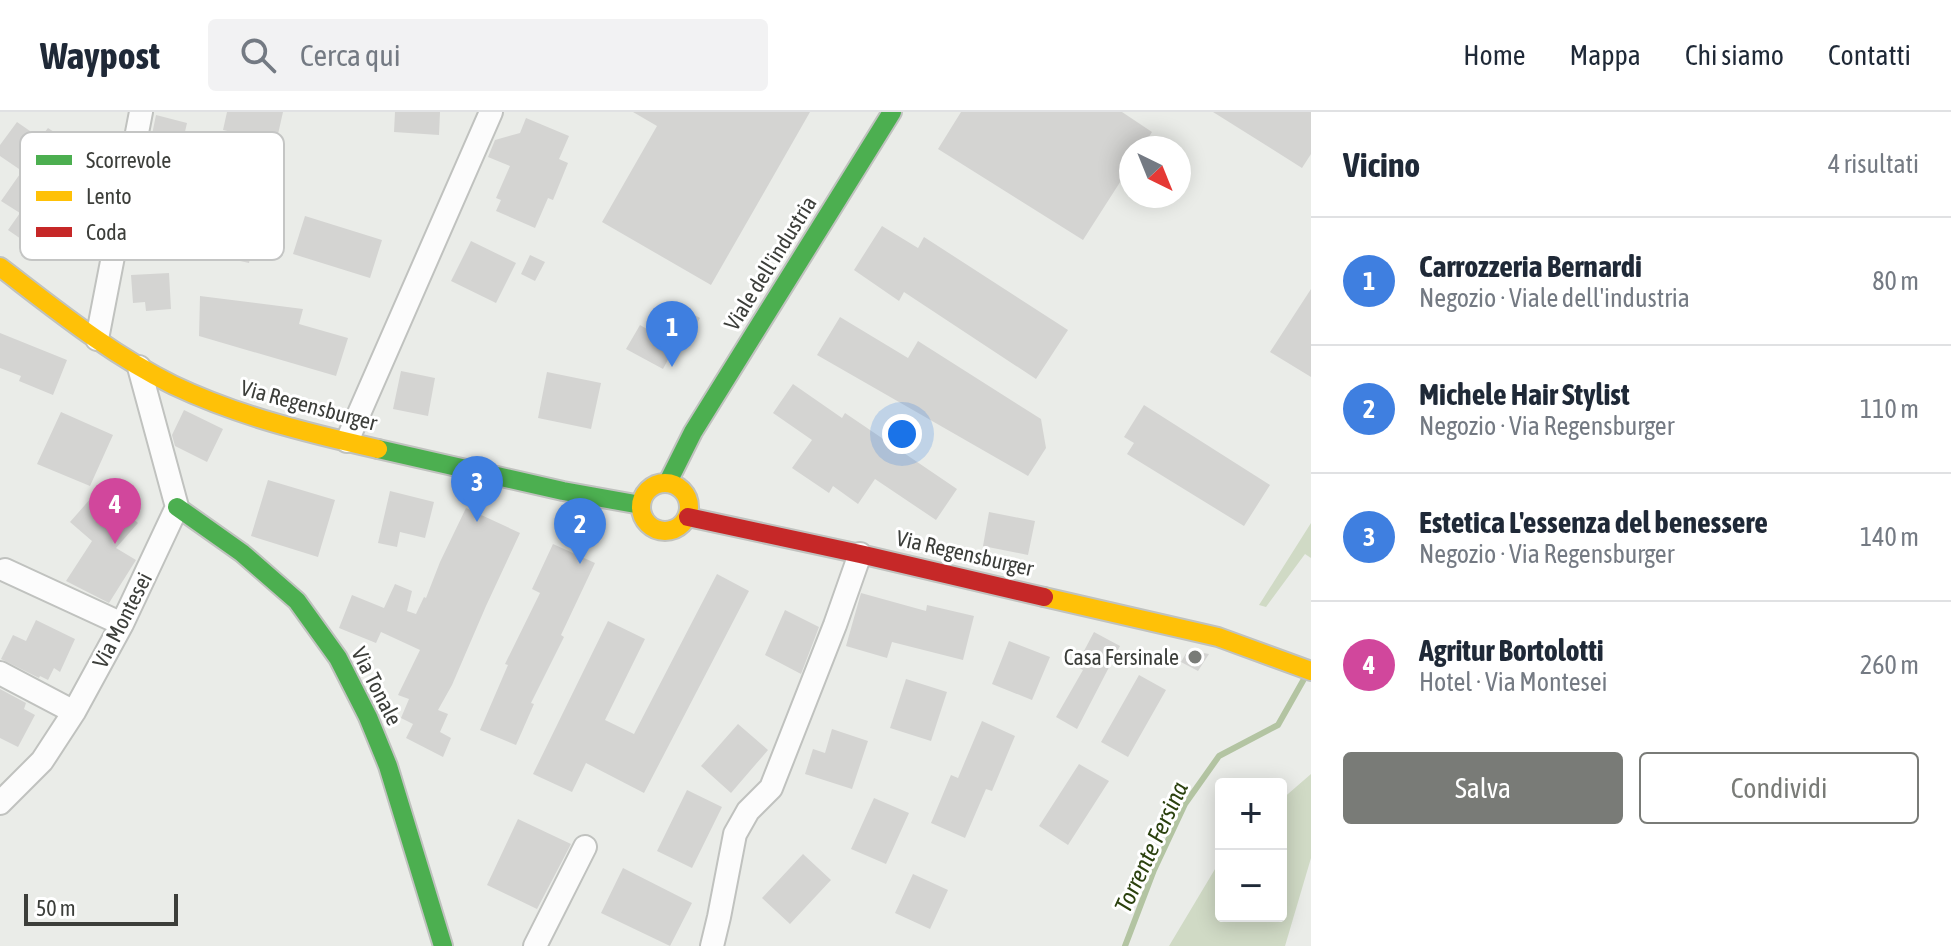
<!DOCTYPE html>
<html lang="it">
<head>
<meta charset="utf-8">
<style>
	:root { --surface:#fff; --page:#f2f2f3; --text:#1f2937; --muted:#747a83; --line:#e0e1e3; --accent:#797b77 }
	body { margin:0; font-family:"Asap Condensed",sans-serif; background:var(--page); color:var(--text) }
	.controls { position:absolute; right:24px; bottom:24px; display:grid; overflow:hidden; border-radius:8px; box-shadow:0 4px 20px #0003 }
	.controls button { width:72px; height:72px; display:grid; place-items:center; padding:0; border:0; border-bottom:2px solid var(--line); background:var(--surface); color:var(--text); font:40px sans-serif }
	.compass { position:absolute; left:1119px; top:24px; width:72px; height:72px; border-radius:50%; background:var(--surface); box-shadow:0 4px 20px #0003; rotate:137deg }
	.scale { position:absolute; left:24px; bottom:20px; width:154px; box-sizing:border-box; padding-left:8px; border:4px solid #3c3e3a; border-top:0; font-size:22px; line-height:28px; white-space:nowrap; color:#3c3e3a; -webkit-text-stroke:6px #fff; paint-order:stroke }
	.you { position:absolute; left:902px; top:322px; width:28px; height:28px; margin:-20px; border:6px solid #fff; border-radius:50%; background:#1a73e8; box-shadow:0 0 0 12px #1a73e833 }
	.badge { display:grid; place-items:center; width:52px; height:52px; border-radius:50%; background:var(--accent); color:#fff; font-size:26px; font-weight:700 }
	.pin { position:absolute; translate:-50% -66px; filter:drop-shadow(0 2px 4px #0008) }
	.pin::after { content:''; position:absolute; top:42px; width:28px; height:24px; background:inherit; clip-path:polygon(0 0,100% 0,50% 100%) }
	.list { margin:0; padding:0; list-style:none }
	h2 { display:flex; justify-content:space-between; align-items:center; height:104px; margin:0; padding:0 32px; font-size:34px }
	h2 small { font-size:26px; font-weight:400; color:var(--muted) }
	.list li { display:grid; grid-template-columns:52px 1fr auto; gap:24px; align-items:center; box-sizing:border-box; height:128px; padding:0 32px; border-top:2px solid var(--line) }
	.list b { display:block; font-size:30px; white-space:nowrap }
	.list p { margin:0; font-size:26px; white-space:nowrap; color:var(--muted) }
	.list em { font-size:26px; font-style:normal; color:var(--muted) }
	.actions { display:flex; gap:16px; padding:24px 32px }
	.actions a { flex:1; padding:18px 0; border:2px solid var(--accent); border-radius:8px; text-align:center; font-size:28px; color:var(--accent) }
	.actions .main { background:var(--accent); color:#fff }
	.icon { flex:none; width:44px; height:44px; fill:none; stroke:currentColor; stroke-width:2; stroke-linecap:round; stroke-linejoin:round }
	.map { position:relative; flex:none; width:1311px; height:834px; overflow:hidden }
	header { display:flex; align-items:center; gap:48px; box-sizing:border-box; height:112px; padding:0 40px; background:var(--surface); border-bottom:2px solid var(--line) }
	header strong { font-size:38px }
	nav { display:flex; gap:44px; margin-inline-start:auto; font-size:28px }
	.search { width:560px; height:72px; background:var(--page); display:flex; align-items:center; gap:20px; box-sizing:border-box; padding:0 28px; border-radius:8px; color:var(--muted); font-size:30px }
	main { display:flex }
	aside { flex:1; background:var(--surface) }
	.map>svg:first-child { display:block }
	.green { fill:#d0dac5 }
	.lines { fill:none; stroke-linecap:round; stroke-linejoin:round }
	.stream { stroke:#b3c4a2; stroke-width:6 }
	.building { fill:#d4d4d2 }
	.street-casing { stroke:#c0c2bf; stroke-width:26 }
	.fast-casing { stroke:#c0c2bf; stroke-width:22 }
	.slow-casing { stroke:#c0c2bf; stroke-width:22 }
	.jam-casing { stroke:#c0c2bf; stroke-width:22 }
	.street { stroke:#fcfcfc; stroke-width:22 }
	.fast { stroke:#4caf50; stroke-width:18 }
	.slow { stroke:#ffc107; stroke-width:18 }
	.jam { stroke:#c62828; stroke-width:18 }
	.poi-dot { fill:#797b77; stroke:#fff; stroke-width:3 }
	.labels { text-anchor:middle; dominant-baseline:central; stroke-width:6; stroke-linejoin:round; paint-order:stroke }
	.street-label { font-size:22px; fill:#3c3e3a; stroke:#fff }
	.poi-label { font-size:22px; fill:#3c3e3a; stroke:#fff; text-anchor:end }
	.water-label { font-size:24px; font-style:italic; fill:#2b410e; stroke:#fff }
	.key { fill:#fff; stroke:#c4c5c4; stroke-width:2 }
	.key-label { font-size:22px; fill:#3c3e3a }
</style>
</head>
<body>
<header>
<strong>Waypost</strong>
<div class="search"><svg class="icon" aria-label="search" viewBox="0 0 24 24"><circle cx="10" cy="10" r="6"/><path d="M15 15l6 6"/></svg>Cerca qui</div>
<nav><a>Home</a><a>Mappa</a><a>Chi siamo</a><a>Contatti</a></nav>
</header>
<main>
<div class="map">
<svg width="1311" height="834" viewBox="0 0 1311 834">
	<rect width="100%" height="100%" fill="#eaece8"/>
	<path class="green" d="M 1311,411 L 1311,446 L 1305,442 L 1266,495 L 1259,493 Z
		M 1311,662 L 1311,746 L 1285,834 L 1169,834 L 1221,747 L 1221,804 L 1281,804 L 1281,688 Z"/>
	<g class="lines">
		<path class="stream" d="M 1125,834 L 1154,758 L 1185,692 L 1219,644 L 1278,613 L 1304,567"/>
	</g>
	<path class="building" d="M 227,0 L 283,0 L 249,151 L 209,142 L 236,21 L 223,18 Z
		M 395,0 L 440,0 L 439,23 L 394,20 Z
		M 633,0 L 810,0 L 711,173 L 602,110 L 657,14 Z
		M 961,0 L 1122,0 L 1152,20 L 1142,36 L 1131,36 L 1131,53 L 1083,128 L 938,37 Z
		M 1213,0 L 1311,0 L 1311,42 L 1302,56 Z
		M 156,3 L 187,11 L 176,59 L 158,55 L 153,98 L 137,96 Z
		M 526,6 L 569,24 L 559,47 L 568,51 L 553,88 L 548,86 L 535,116 L 496,99 L 501,88 L 496,86 L 510,54 L 488,45 L 495,28 L 520,21 Z
		M 17,10 L 40,26 L 48,16 L 69,30 L 75,22 L 104,43 L 83,72 L 60,57 L 38,89 L 76,116 L 53,149 L 8,118 L 20,101 L 1,89 L 22,59 L 0,44 L 0,33 Z
		M 305,104 L 382,128 L 370,166 L 293,142 Z
		M 882,114 L 918,136 L 924,125 L 1068,218 L 1036,267 L 904,180 L 899,189 L 854,158 Z
		M 471,129 L 516,151 L 496,191 L 451,169 Z
		M 530,143 L 545,150 L 535,169 L 521,162 Z
		M 169,161 L 171,197 L 146,199 L 145,190 L 133,191 L 131,163 Z
		M 1311,177 L 1311,265 L 1270,240 Z
		M 200,184 L 303,197 L 299,212 L 348,226 L 336,264 L 199,224 Z
		M 678,194 L 700,206 L 684,235 L 677,231 L 663,257 L 626,237 L 640,213 L 661,225 Z
		M 840,205 L 908,246 L 918,229 L 1041,307 L 1046,336 L 1028,364 L 817,243 Z
		M 0,221 L 67,248 L 53,283 L 19,269 L 21,264 L 0,256 Z
		M 401,259 L 435,266 L 428,304 L 393,297 Z
		M 547,260 L 601,271 L 591,317 L 538,306 Z
		M 793,272 L 842,306 L 845,301 L 957,377 L 936,408 L 875,367 L 858,392 L 833,374 L 829,381 L 792,356 L 812,328 L 773,301 Z
		M 1144,293 L 1270,373 L 1244,414 L 1127,342 L 1134,331 L 1124,325 Z
		M 184,298 L 223,317 L 207,350 L 175,334 L 172,323 Z
		M 61,300 L 113,323 L 90,374 L 37,352 Z
		M 268,368 L 335,388 L 318,445 L 251,424 Z
		M 99,377 L 138,411 L 116,436 L 136,448 L 109,491 L 66,469 L 92,429 L 70,410 Z
		M 390,379 L 434,390 L 425,426 L 400,420 L 397,435 L 378,431 Z
		M 466,396 L 520,421 L 486,494 L 452,573 L 438,598 L 448,602 L 440,620 L 451,626 L 443,645 L 406,626 L 413,612 L 401,606 L 409,587 L 398,583 L 420,538 L 381,520 L 376,531 L 339,516 L 352,483 L 384,496 L 395,472 L 412,479 L 407,499 L 416,502 L 424,485 L 426,486 L 440,450 Z
		M 989,400 L 1035,409 L 1028,443 L 983,434 Z
		M 553,432 L 595,451 L 561,523 L 564,525 L 531,591 L 534,592 L 516,633 L 480,618 L 508,553 L 505,552 L 540,481 L 532,477 Z
		M 717,462 L 749,479 L 644,681 L 586,651 L 572,680 L 533,662 L 608,509 L 645,527 L 605,608 L 634,622 Z
		M 861,481 L 926,499 L 927,493 L 974,504 L 963,548 L 892,530 L 887,546 L 846,534 Z
		M 785,498 L 819,515 L 801,562 L 765,543 Z
		M 36,508 L 75,527 L 60,560 L 54,556 L 48,568 L 40,564 L 39,566 L 1,547 L 13,523 L 26,529 Z
		M 1094,520 L 1120,534 L 1077,617 L 1056,605 L 1083,558 L 1076,554 Z
		M 1009,529 L 1050,545 L 1032,588 L 992,572 Z
		M 1188,538 L 1209,542 L 1198,559 L 1181,550 Z
		M 1139,563 L 1166,578 L 1128,645 L 1101,630 Z
		M 906,567 L 947,580 L 931,629 L 890,616 Z
		M 0,577 L 26,591 L 24,597 L 35,603 L 18,635 L 0,626 Z
		M 982,609 L 1015,624 L 992,679 L 986,677 L 965,726 L 931,711 L 951,663 L 958,666 Z
		M 738,612 L 768,638 L 731,681 L 701,654 Z
		M 832,617 L 868,629 L 852,677 L 805,662 L 813,637 L 825,641 Z
		M 1079,652 L 1109,669 L 1068,733 L 1039,714 Z
		M 687,678 L 722,695 L 692,756 L 657,739 Z
		M 874,686 L 909,701 L 886,752 L 851,737 Z
		M 518,707 L 571,732 L 537,797 L 487,773 Z
		M 803,742 L 831,768 L 790,812 L 762,786 Z
		M 623,756 L 692,791 L 670,834 L 601,801 Z
		M 913,762 L 948,778 L 930,817 L 895,801 Z"/>
	<g class="lines">
		<defs>
			<path id="street" d="M 97,227 L 141,0
				M 347,329 L 491,0
				M 5,458 L 122,512
				M 0,561 L 74,600
				M 0,691 L 42,649 L 74,600 L 122,512 L 177,395 L 139,255
				M 535,834 L 585,735
				M 712,834 L 719,805 L 735,722 L 748,699 L 771,676 L 835,513 L 860,442"/>
			<path id="fast" d="M 378,337 L 563,379 L 641,393
				M 668,370 L 693,320 L 892,0
				M 177,395 L 242,441 L 297,489 L 338,546 L 368,605 L 388,654 L 443,834"/>
			<path id="slow" d="M 0,155 C 55,197 110,242 173,273 C 238,304 308,321 378,337
				M641 395a24 24 0 1 1 48 0a24 24 0 1 1-48 0Z
				M 1044,485 L 1218,525 L 1311,559"/>
			<path id="jam" d="M 688,405 L 860,442 L 1044,485"/>
		</defs>
		<use href="#street" class="street-casing"/>
		<use href="#fast" class="fast-casing"/>
		<use href="#slow" class="slow-casing"/>
		<use href="#jam" class="jam-casing"/>
		<use href="#street" class="street"/>
		<use href="#fast" class="fast"/>
		<use href="#slow" class="slow"/>
		<use href="#jam" class="jam"/>
	</g>
	<circle class="poi-dot" cx="1195" cy="545" r="8"/>
	<g class="labels">
		<g class="street-label">
			<text transform="translate(770 151) rotate(-58)">Viale dell'industria</text>
			<text transform="translate(309 293) rotate(15)">Via Regensburger</text>
			<text transform="translate(965 441) rotate(13)">Via Regensburger</text>
			<text transform="translate(122 508) rotate(-63)">Via Montesei</text>
			<text transform="translate(377 574) rotate(63)">Via Tonale</text>
		</g>
		<g class="poi-label">
			<text x="1179" y="545">Casa Fersinale</text>
		</g>
		<g class="water-label">
			<text transform="translate(1151 735) rotate(-65)">Torrente Fersina</text>
		</g>
	</g>
	<rect x="20" y="20" width="264" height="128" rx="12" class="key"/>
	<rect x="36" y="43" width="36" height="10" fill="#4caf50"/>
	<rect x="36" y="79" width="36" height="10" fill="#ffc107"/>
	<rect x="36" y="115" width="36" height="10" fill="#c62828"/>
	<g class="key-label">
		<text x="86" y="56">Scorrevole</text>
		<text x="86" y="92">Lento</text>
		<text x="86" y="128">Coda</text>
	</g>
</svg>
<div class="controls">
<button>+</button>
<button>−</button>
</div>
<svg class="compass" viewBox="-18 -18 36 36"><path d="M0-13l5 13h-10z" fill="#e53935"/><path d="M0 13l5-13h-10z" fill="#747a83"/></svg>
<div class="scale">50 m</div>
<div class="you"></div>
<div class="pin badge" style="left:672px;top:255px;background:#3f7fe0">1</div>
<div class="pin badge" style="left:580px;top:452px;background:#3f7fe0">2</div>
<div class="pin badge" style="left:477px;top:410px;background:#3f7fe0">3</div>
<div class="pin badge" style="left:115px;top:432px;background:#d1479c">4</div>
</div>
<aside>
<h2>Vicino<small>4 risultati</small></h2>
<ul class="list">
<li><span class="badge" style="background:#3f7fe0">1</span><div><b>Carrozzeria Bernardi</b><p>Negozio · Viale dell'industria</p></div><em>80 m</em></li>
<li><span class="badge" style="background:#3f7fe0">2</span><div><b>Michele Hair Stylist</b><p>Negozio · Via Regensburger</p></div><em>110 m</em></li>
<li><span class="badge" style="background:#3f7fe0">3</span><div><b>Estetica L'essenza del benessere</b><p>Negozio · Via Regensburger</p></div><em>140 m</em></li>
<li><span class="badge" style="background:#d1479c">4</span><div><b>Agritur Bortolotti</b><p>Hotel · Via Montesei</p></div><em>260 m</em></li>
</ul>
<div class="actions"><a class="main">Salva</a><a>Condividi</a></div>
</aside>
</main>
</body>
</html>
